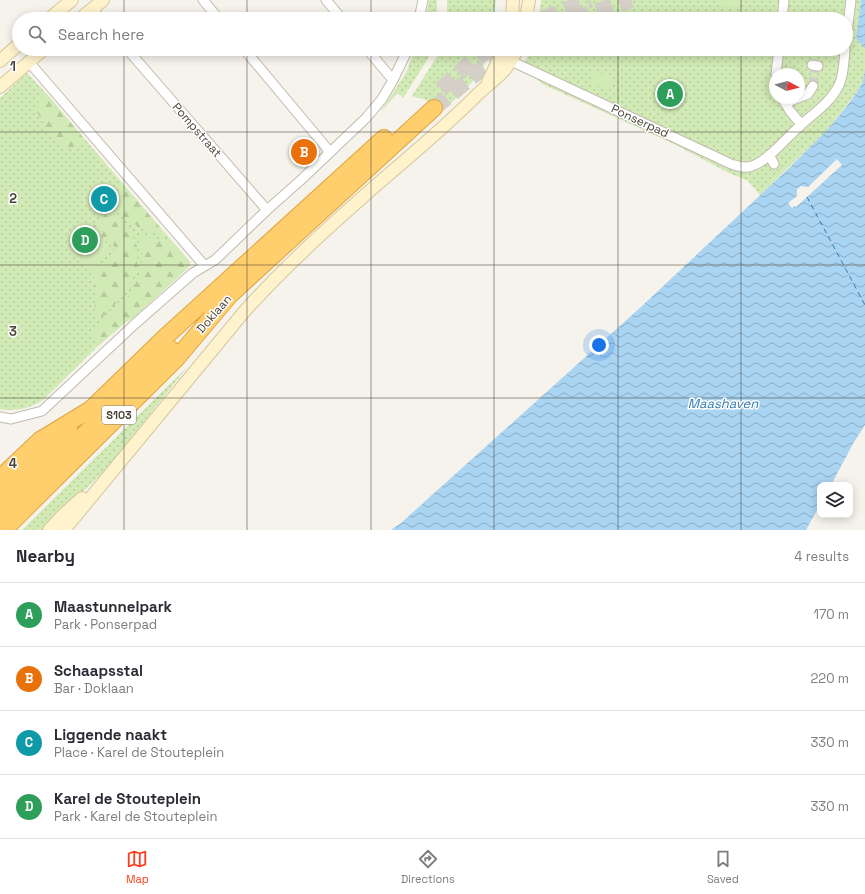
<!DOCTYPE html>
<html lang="en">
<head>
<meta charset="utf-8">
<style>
	:root { --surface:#fff; --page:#f7f7f7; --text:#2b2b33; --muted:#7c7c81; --line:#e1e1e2; --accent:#fc3f1d }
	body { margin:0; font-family:"Space Grotesk",sans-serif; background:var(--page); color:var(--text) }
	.controls { position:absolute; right:12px; bottom:12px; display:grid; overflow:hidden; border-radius:8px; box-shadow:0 2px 10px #0003 }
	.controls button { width:36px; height:36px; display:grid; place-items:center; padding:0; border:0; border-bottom:1px solid var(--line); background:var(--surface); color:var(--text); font:20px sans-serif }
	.compass { position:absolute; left:769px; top:68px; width:36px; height:36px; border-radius:50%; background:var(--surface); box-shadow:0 2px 10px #0003; rotate:97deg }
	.you { position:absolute; left:599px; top:345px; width:14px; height:14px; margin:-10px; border:3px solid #fff; border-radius:50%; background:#1a73e8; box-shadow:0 0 0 6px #1a73e833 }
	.badge { display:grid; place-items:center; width:26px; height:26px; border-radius:50%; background:var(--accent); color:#fff; font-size:13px; font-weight:700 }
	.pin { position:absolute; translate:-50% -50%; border:2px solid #fff; box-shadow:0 1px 4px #0006 }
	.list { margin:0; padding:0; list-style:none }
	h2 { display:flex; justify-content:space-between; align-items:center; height:52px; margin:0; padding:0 16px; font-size:17px }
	h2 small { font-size:13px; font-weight:400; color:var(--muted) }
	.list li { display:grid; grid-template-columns:26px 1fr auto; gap:12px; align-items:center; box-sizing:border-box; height:64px; padding:0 16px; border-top:1px solid var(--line) }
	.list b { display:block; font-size:15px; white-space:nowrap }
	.list p { margin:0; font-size:13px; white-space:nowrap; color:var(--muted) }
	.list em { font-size:13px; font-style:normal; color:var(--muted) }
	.icon { flex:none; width:22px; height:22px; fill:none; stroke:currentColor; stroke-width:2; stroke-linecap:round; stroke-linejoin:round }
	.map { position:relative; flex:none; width:865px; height:530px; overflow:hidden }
	.search { position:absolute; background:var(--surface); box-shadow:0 2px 10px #0003; left:12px; right:12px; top:12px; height:44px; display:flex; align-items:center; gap:10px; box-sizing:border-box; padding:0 14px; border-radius:22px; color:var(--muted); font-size:15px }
	.sheet { height:308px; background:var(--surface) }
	nav { display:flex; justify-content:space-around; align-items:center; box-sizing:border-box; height:56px; border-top:1px solid var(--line); background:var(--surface); font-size:11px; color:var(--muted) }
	nav a { display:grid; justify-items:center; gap:2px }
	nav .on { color:var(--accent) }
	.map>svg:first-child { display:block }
	.grass { fill:url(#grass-dots); fill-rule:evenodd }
	.forest { fill:url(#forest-firs) }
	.pitch { fill:#d2eab5 }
	.water { fill:url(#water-waves) }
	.pier { fill:#f6f3ec }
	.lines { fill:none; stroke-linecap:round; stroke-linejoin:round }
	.ferry { stroke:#2e7ab2; stroke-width:1; stroke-dasharray:5 4; stroke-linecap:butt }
	.street-tunnel { stroke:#d4d0c8; stroke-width:9; stroke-dasharray:9 4.5; stroke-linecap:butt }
	.highway-tunnel { stroke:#d4d0c8; stroke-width:16; stroke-dasharray:16 8; stroke-linecap:butt }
	.street-casing { stroke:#c2bbae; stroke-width:11 }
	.secondary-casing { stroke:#d6c79b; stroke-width:14 }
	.highway-casing { stroke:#e0a43c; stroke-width:18 }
	.street { stroke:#fff; stroke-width:9 }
	.secondary { stroke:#fff3cd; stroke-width:12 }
	.highway { stroke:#ffcf6e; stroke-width:16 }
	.grid { fill:none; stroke:#4b4439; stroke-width:1; stroke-opacity:0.55 }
	.labels { text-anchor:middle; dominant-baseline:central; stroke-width:3; stroke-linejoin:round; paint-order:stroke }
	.shield { fill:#fff; stroke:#817c74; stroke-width:1 }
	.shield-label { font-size:11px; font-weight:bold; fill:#4b4439 }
	.street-label { font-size:12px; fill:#4b4439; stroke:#fff }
	.water-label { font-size:13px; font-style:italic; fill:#2e7ab2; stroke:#fff }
	.grid-label { font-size:13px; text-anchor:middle; font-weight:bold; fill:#4b4439; stroke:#fff; stroke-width:3; stroke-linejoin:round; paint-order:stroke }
</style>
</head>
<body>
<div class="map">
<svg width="865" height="530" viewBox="0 0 865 530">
	<defs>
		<pattern id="grass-dots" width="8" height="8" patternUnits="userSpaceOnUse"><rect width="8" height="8" fill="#d2eab5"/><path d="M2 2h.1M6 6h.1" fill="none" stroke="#b6ca9c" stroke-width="1.8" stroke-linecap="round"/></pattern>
		<pattern id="forest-firs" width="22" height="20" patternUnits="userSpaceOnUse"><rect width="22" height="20" fill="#d2eab5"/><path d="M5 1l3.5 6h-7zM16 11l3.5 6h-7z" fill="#b6ca9c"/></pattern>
		<pattern id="water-waves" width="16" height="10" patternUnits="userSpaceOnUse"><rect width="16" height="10" fill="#a9d4f2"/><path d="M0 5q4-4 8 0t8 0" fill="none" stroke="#8caec5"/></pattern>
	</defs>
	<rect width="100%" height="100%" fill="#f6f3ec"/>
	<path class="grass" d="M 429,0 L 437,0 L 437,19 L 426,19 Z
		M 447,0 L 496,0 L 493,19 L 447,19 Z
		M 541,0 L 861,0 L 856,38 L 865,49 L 865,68 L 863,81 L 859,89 L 829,128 L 760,195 L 748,181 L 729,173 L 670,142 L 542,84 L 523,66 L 531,49 L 846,49 L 846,19 L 539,19 ZM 775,74 L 799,74 L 799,98 L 775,98 Z
		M 415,49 L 434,49 L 403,98 L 398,93 L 381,111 L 406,73 Z
		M 444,49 L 490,49 C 483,78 456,98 435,117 C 431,98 428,101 412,96 L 438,55 Z
		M 27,73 L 43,90 L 189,261 L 190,266 L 133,318 L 126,322 L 99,345 L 43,400 C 30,408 15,412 0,409 L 0,98 Z
		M 188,366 L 106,470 L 61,512 L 44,530 L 22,530 Z"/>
	<path class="forest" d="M 46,93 L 86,141 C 82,145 76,150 70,149 C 56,147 41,118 34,107 Z
		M 122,183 L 168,237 L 140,228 L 112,208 Z
		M 110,213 C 119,217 127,226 132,234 C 150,266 122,300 99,320 L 95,317 C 94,309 96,301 96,293 C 95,284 93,278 94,269 L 113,254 L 115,247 L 105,237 L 93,239 L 88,234 L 88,231 L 106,214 Z
		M 141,236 L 173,242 L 189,261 L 190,266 L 133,318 L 126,322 L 99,345 L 91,335 C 110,319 139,290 142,264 C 143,254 139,245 141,236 Z"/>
	<path class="pitch" d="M 719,0 L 744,0 C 737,10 726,10 719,0 Z
		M 595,71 L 614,79 L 609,91 L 590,82 Z
		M 104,239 L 112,251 L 89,268 L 81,257 Z"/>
	<path class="water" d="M 861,0 L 865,0 L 865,49 L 856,38 Z
		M 865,68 L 865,425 L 854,442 L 831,485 L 820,485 L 820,505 L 806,530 L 391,530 L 401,523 L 642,306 L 789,168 L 829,128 L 850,102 L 859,89 L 863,81 Z"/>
	<path class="pier" d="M 837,159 L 842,165 L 796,207 L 794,206 L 792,208 L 788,203 L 797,196 L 797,189 L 801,186 L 808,187 Z"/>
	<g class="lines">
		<path class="ferry" d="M 807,197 L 865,305"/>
		<path class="street-tunnel" d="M 813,86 L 815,65"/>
		<path class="highway-tunnel" d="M 543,19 L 590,0
			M 574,19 L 631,0
			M 441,89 L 471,62 L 491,49
			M 434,108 L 479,71 L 508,53"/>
		<defs>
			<path id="street" d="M 203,0 L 219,19
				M 326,0 L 342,19
				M 92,9 L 101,19
				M 419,19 L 423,0
				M 782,19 L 784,0
				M 846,41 L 851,0
				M 127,49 L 267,210
				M 244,49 L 330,152
				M 367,49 L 393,80
				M 511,61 L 731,164 C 738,166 745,169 752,166 C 768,161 788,136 801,125 C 814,113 831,102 839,85 C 844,75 844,60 845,49
				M 29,62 L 204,265
				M 812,65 L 818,66
				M 776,74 L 779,49
				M 782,98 L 790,111 L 801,124
				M 785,103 L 808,94 L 813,86
				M 769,155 L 774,164
				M 0,417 L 11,419 L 42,411 L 136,323 L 193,273 L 215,260 L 267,210 L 302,179 L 366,118 L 382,99 L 393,80 L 408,49"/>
			<path id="secondary" d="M 49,19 L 72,0
				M 80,19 L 103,0
				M 512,19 L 513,0
				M 526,19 L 529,0
				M 0,61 L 19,44
				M 488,82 L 504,49
				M 0,87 L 44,49
				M 49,530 L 62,516 L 82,498
				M 64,530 L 243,313 C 285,266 333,223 381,181 C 414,153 447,125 478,94 C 495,78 507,73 517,49"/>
			<path id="highway" d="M 0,478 L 40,440 L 91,409 L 163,339 L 384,138
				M 0,498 L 69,430
				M 0,517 L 171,349
				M 4,530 L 177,358 L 230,295 L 434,108"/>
		</defs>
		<use href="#street" class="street-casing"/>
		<use href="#secondary" class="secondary-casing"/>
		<use href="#highway" class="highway-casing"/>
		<use href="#street" class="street"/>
		<use href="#secondary" class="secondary"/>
		<use href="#highway" class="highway"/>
	</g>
	<path class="grid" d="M 124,0 L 124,19M 247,0 L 247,19M 371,0 L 371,19M 494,0 L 494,19M 618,0 L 618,19M 741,0 L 741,19M 124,49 L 124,530M 247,49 L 247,530M 371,49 L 371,530M 494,49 L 494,530M 618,49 L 618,530M 741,49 L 741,530M 0,132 L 865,132M 0,265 L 865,265M 0,398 L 865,398"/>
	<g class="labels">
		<rect class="shield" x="102" y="406" width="34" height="18" rx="3"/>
		<g class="shield-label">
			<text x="119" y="415">S103</text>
		</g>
		<g class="street-label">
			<text transform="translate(640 121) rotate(25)">Ponserpad</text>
			<text transform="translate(197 130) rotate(49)">Pompstraat</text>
			<text transform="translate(214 314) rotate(-49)">Doklaan</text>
		</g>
		<g class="water-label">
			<text x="723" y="403">Maashaven</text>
		</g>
	</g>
	<g class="grid-label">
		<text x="13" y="71">1</text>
		<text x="13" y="203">2</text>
		<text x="13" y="336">3</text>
		<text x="13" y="468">4</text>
	</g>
</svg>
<div class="controls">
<button><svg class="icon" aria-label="layers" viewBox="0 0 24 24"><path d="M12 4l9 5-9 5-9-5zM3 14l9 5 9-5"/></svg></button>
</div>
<svg class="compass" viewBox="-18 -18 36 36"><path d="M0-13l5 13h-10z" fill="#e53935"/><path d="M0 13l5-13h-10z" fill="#7c7c81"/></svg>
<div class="you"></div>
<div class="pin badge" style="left:670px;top:94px;background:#2e9e5b">A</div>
<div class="pin badge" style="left:304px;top:152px;background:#e8710a">B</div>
<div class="pin badge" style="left:104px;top:199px;background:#0f9aa8">C</div>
<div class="pin badge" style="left:85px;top:240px;background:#2e9e5b">D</div>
<div class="search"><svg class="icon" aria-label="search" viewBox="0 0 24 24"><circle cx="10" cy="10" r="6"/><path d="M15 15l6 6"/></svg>Search here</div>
</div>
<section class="sheet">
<h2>Nearby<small>4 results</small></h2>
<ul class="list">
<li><span class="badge" style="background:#2e9e5b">A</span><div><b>Maastunnelpark</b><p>Park · Ponserpad</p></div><em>170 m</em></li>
<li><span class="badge" style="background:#e8710a">B</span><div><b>Schaapsstal</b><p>Bar · Doklaan</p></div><em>220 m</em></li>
<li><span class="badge" style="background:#0f9aa8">C</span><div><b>Liggende naakt</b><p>Place · Karel de Stouteplein</p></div><em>330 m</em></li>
<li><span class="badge" style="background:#2e9e5b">D</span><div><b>Karel de Stouteplein</b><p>Park · Karel de Stouteplein</p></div><em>330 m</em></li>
</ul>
</section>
<nav>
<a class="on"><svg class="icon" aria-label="map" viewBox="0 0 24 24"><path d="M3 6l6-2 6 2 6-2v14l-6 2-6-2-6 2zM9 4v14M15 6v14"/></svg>Map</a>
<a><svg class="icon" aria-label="directions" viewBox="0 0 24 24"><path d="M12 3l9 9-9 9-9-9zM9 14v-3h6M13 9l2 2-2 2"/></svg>Directions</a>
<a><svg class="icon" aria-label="saved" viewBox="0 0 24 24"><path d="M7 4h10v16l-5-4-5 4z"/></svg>Saved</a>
</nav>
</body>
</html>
